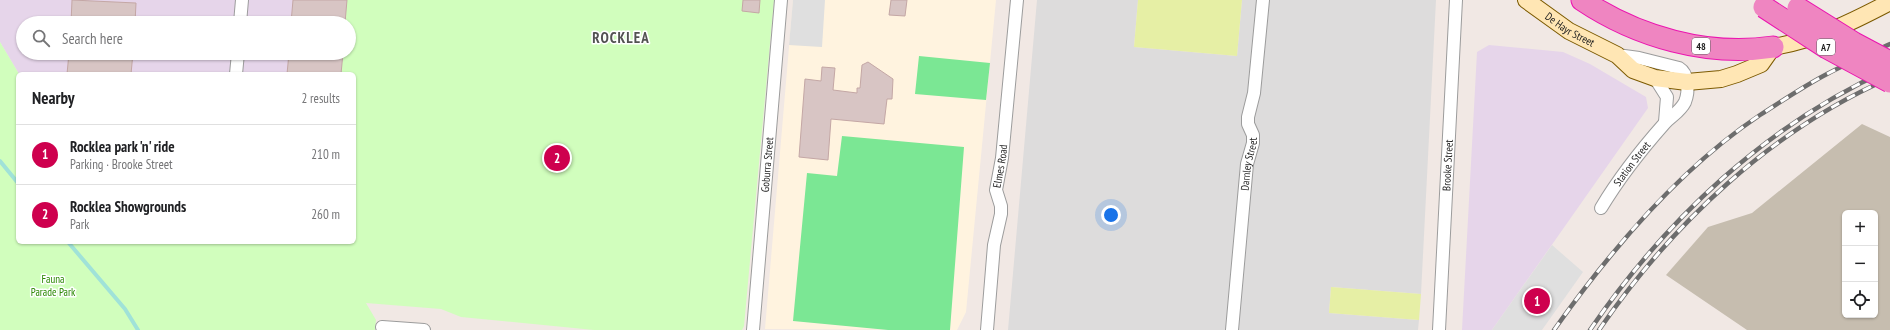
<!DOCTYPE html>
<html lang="en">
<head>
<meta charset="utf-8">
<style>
	:root { --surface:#fff; --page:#f2f2f2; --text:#202124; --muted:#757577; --line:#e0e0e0; --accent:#ce004e }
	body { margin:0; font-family:"PT Sans Narrow",sans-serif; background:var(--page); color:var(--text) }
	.controls { position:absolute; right:12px; bottom:12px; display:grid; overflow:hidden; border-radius:6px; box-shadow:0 1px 3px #0004 }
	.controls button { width:36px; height:36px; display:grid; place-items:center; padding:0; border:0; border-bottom:1px solid var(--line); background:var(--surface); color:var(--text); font:20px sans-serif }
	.you { position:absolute; left:1111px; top:215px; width:14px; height:14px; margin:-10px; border:3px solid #fff; border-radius:50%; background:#1a73e8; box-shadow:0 0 0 6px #1a73e833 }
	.badge { display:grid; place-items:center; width:26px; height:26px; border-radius:50%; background:var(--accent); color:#fff; font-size:13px; font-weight:700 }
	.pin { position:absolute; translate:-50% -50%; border:2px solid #fff; box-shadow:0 1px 4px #0006 }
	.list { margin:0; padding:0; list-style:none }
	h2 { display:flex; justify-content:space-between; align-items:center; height:52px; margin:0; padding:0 16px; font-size:17px }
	h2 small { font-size:13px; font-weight:400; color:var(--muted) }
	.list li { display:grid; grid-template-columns:26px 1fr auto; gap:12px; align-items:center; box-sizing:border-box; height:60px; padding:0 16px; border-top:1px solid var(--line) }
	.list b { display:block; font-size:15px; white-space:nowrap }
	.list p { margin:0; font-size:13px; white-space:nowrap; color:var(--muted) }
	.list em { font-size:13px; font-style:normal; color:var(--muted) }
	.icon { flex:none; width:22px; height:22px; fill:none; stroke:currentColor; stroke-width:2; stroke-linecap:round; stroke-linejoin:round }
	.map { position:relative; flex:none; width:1890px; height:330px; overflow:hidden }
	.search { position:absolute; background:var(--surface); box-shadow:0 1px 3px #0004; left:16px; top:16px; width:340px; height:44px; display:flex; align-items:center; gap:10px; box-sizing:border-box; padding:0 14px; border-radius:22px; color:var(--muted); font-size:15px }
	.panel { position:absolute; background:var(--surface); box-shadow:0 1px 3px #0004; left:16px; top:72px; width:340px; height:172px; border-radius:6px }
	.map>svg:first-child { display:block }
	.residential { fill:#dddcdc }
	.industrial { fill:#e6d5ea }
	.education { fill:#fff3df }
	.construction { fill:#c6bdaf; fill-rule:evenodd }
	.grass { fill:#e6efa5 }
	.park { fill:#d1febd }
	.pitch { fill:#7be794 }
	.parking { fill:#dfdfdf }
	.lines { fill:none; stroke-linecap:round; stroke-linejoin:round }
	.stream { stroke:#a0e2d8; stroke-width:4 }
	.building { fill:#d8c5c4; stroke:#c4a7a5 }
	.street-casing { stroke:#9c9c9c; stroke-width:14 }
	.secondary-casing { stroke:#7c5a00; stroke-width:18 }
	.highway-casing { stroke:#eb14b0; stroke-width:23 }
	.street { stroke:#fff; stroke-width:12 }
	.secondary { stroke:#ffe6b4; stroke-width:16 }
	.highway { stroke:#ef85c1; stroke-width:21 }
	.rail-casing { stroke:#6d6d6d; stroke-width:4.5 }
	.rail { stroke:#fff; stroke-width:3; stroke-dasharray:9; stroke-linecap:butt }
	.highway-bridge-casing { stroke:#eb14b0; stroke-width:23; stroke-linecap:butt }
	.highway-bridge { stroke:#ef85c1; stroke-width:21 }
	.labels { text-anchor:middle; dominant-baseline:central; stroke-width:3; stroke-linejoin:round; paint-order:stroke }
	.shield { fill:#fff; stroke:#626262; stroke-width:1 }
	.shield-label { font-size:10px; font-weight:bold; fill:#1f1f1f }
	.street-label { font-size:11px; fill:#1f1f1f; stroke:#fff }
	.park-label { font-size:11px; fill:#298801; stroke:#fff }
	.district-label { font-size:15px; font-weight:bold; letter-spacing:1px; fill:#525252; stroke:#fff }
</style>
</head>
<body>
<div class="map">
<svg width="1890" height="330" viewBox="0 0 1890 330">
	<rect width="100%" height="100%" fill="#f1e8e4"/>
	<path class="residential" d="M 1037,0 L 1138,0 L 1134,47 L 1237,56 L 1242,0 L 1436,0 L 1421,294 L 1331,287 L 1329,313 L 1419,320 L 1418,330 L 1008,330 Z"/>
	<path class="industrial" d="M 0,0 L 347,0 L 345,23 L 23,23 L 23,53 L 343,53 L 341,74 L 19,74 L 0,42 Z
		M 1489,45 L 1563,52 L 1590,64 L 1646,97 L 1648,108 L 1492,330 L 1462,330 L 1477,52 Z"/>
	<path class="education" d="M 793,0 L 996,0 L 966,312 L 957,330 L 765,329 Z"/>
	<path class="construction" d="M 1862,124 L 1890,137 L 1890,330 L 1747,330 L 1666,275 L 1708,227 L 1752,213 ZM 1845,213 L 1875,213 L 1875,315 L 1845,315 Z"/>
	<path class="grass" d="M 1138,0 L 1242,0 L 1237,56 L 1134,47 Z
		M 1331,287 L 1421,294 L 1419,320 L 1329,313 Z"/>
	<path class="park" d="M 347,0 L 774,0 L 744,326 L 742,330 L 594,330 L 461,317 L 441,309 L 366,303 L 376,320 L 375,330 L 0,330 L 0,42 L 19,74 L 18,74 L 18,242 L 354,242 L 354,74 L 341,74 L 343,53 L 349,53 L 349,23 L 345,23 Z"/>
	<path class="pitch" d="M 919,56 L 990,63 L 986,100 L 915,94 Z
		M 842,136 L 964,147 L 950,330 L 888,330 L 793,321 L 807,173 L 837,176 Z"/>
	<path class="parking" d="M 793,0 L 825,0 L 822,47 L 789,45 Z
		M 1552,245 L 1583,272 L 1542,330 L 1492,330 Z"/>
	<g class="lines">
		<path class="stream" d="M 0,161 L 18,183
			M 68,242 L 125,309 L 138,330"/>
	</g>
	<path class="building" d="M 72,0 L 136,3 L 135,23 L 71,23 Z
		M 293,0 L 347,0 L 345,23 L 291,23 Z
		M 743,0 L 760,0 L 759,13 L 742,11 Z
		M 891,0 L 907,0 L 905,16 L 889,15 Z
		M 69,53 L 133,53 L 131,74 L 67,74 Z
		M 289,53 L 343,53 L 341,74 L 287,74 Z
		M 868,62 L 893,79 L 892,99 L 887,99 L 884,124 L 831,119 L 828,160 L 799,157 L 805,79 L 821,81 L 822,67 L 835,68 L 833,90 L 857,93 L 857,88 L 860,88 L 862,65 Z"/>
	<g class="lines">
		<defs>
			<g id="street">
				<path d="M 240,23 L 242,0"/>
				<path d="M 236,74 L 238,53"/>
				<path d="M 1655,78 L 1667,97 L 1665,122"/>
				<path id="s1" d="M 1601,208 C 1619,178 1641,150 1664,124 C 1671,116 1680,112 1685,102 C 1689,92 1689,74 1679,68 L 1639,58 L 1617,55"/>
				<path d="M 382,327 L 424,330"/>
				<path id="s2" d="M 753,330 L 781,0"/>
				<path id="s3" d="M 987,330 L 994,245 L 1001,214 L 1001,206 L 996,190 L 1002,158 L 1017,0"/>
				<path id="s4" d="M 1232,330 L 1247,164 L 1253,143 L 1253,135 L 1248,124 L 1248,117 L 1254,93 L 1263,0"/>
				<path id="s5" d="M 1439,330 L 1456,0"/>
			</g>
			<g id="secondary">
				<path id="s6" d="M 1526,0 L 1569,31 L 1617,55 L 1633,70 L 1655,78 L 1687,82 L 1721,79 L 1737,74 L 1761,64 L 1773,47 C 1816,40 1852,22 1890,2"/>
			</g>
			<path id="highway" d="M 1582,0 C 1637,37 1708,57 1773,47"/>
		</defs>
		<use href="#street" class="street-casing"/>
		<use href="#secondary" class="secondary-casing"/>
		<use href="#highway" class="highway-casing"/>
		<use href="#street" class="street"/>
		<use href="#secondary" class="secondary"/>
		<use href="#highway" class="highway"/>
		<defs>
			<path id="rail" d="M 1554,330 C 1610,251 1679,169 1760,115 C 1782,101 1804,86 1827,74 C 1848,63 1869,54 1890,44
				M 1590,330 C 1666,219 1767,124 1890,69
				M 1599,330 C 1671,225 1772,129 1890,78"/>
		</defs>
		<use href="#rail" class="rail-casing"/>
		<use href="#rail" class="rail"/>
		<defs>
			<path id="highway-bridge" d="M 1764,7 L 1827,48 L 1890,82
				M 1798,8 L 1854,43 L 1890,62"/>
		</defs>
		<use href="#highway-bridge" class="highway-bridge-casing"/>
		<use href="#highway-bridge" class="highway-bridge"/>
	</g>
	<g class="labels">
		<g class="shield">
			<rect x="1692" y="38" width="18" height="16" rx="3"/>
			<rect x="1817" y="39" width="18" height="16" rx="3"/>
		</g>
		<g class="shield-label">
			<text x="1701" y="46">48</text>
			<text x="1826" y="47">A7</text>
		</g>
		<g class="street-label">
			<text stroke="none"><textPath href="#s6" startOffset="53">De Hayr Street</textPath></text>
			<text stroke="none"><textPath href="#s4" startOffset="167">Darnley Street</textPath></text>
			<text stroke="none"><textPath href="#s1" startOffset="54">Station Street</textPath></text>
			<text stroke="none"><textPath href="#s2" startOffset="166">Goburra Street</textPath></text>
			<text stroke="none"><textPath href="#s5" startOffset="165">Brooke Street</textPath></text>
			<text stroke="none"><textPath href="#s3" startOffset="166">Elmes Road</textPath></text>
		</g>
		<g class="park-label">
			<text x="53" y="279">Fauna<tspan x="53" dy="13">Parade Park</tspan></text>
		</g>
		<g class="district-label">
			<text x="621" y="37">ROCKLEA</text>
		</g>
	</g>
</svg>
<div class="controls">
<button>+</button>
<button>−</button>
<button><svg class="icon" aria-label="locate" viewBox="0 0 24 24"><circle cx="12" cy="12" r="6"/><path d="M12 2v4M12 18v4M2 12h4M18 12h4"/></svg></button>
</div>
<div class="you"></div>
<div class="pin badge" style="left:1537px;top:301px">1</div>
<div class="pin badge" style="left:557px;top:158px">2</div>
<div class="search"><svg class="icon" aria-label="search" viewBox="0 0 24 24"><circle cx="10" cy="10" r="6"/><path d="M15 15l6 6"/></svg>Search here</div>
<section class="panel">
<h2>Nearby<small>2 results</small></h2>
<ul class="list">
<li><span class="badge">1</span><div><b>Rocklea park 'n' ride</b><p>Parking · Brooke Street</p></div><em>210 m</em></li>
<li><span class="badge">2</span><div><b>Rocklea Showgrounds</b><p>Park</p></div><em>260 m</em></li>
</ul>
</section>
</div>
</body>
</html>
